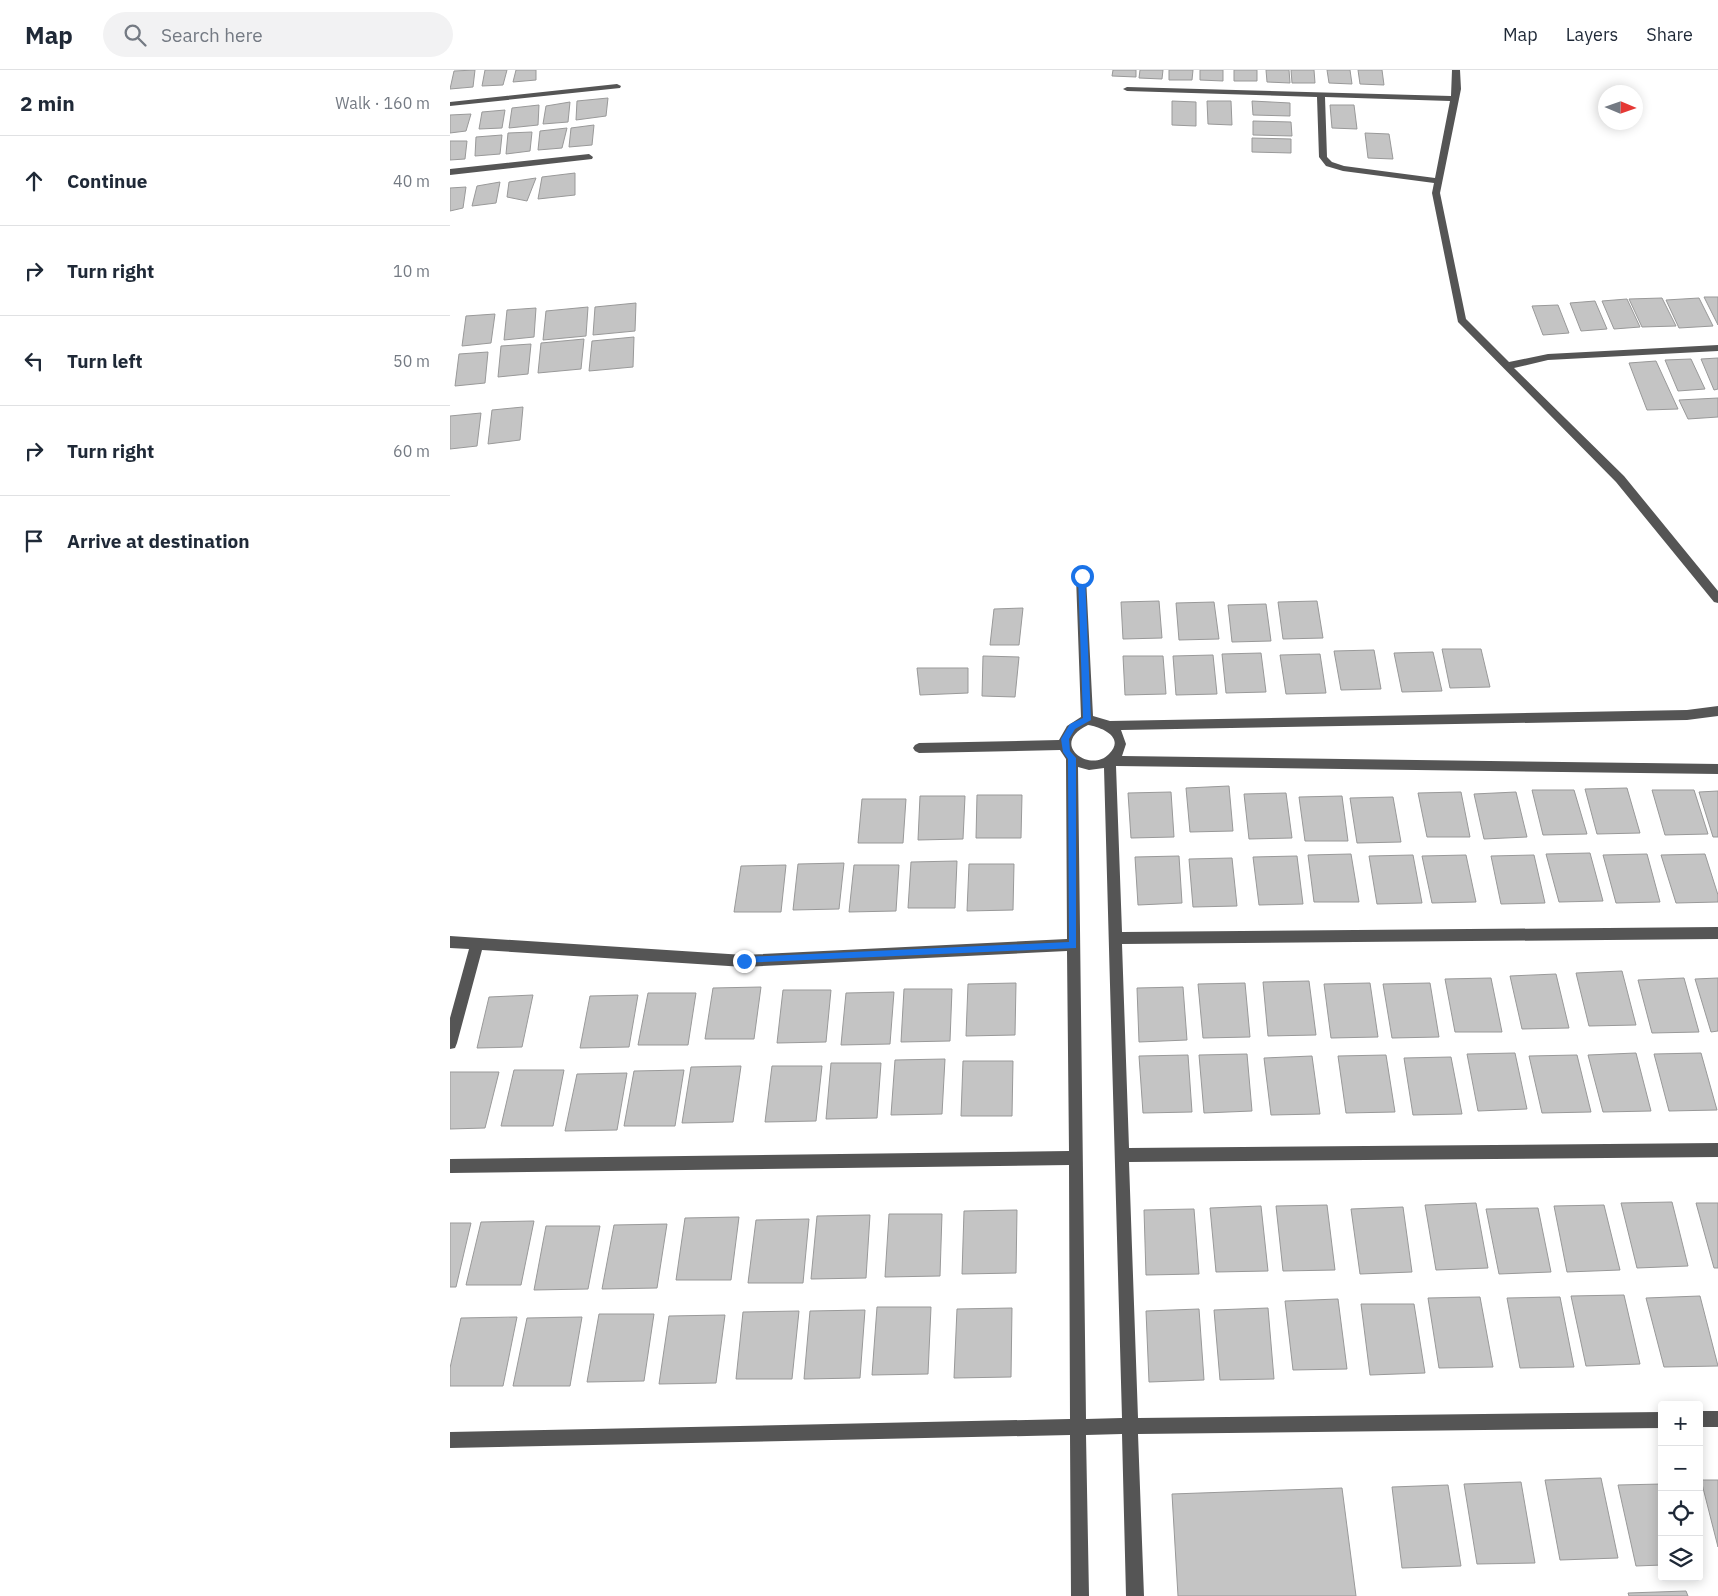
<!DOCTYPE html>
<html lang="en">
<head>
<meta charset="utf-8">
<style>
	:root { --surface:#fff; --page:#f2f2f3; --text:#1f2937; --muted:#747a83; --line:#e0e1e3 }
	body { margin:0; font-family:"IBM Plex Sans",sans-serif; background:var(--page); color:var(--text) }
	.controls { position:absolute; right:15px; bottom:15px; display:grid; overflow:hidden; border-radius:5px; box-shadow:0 2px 12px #0003 }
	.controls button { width:45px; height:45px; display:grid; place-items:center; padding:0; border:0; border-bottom:1px solid var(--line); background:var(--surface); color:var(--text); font:25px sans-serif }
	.compass { position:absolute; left:1148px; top:15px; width:45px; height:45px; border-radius:50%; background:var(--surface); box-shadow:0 2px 12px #0003; rotate:92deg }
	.stop { position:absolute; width:15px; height:15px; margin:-11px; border:4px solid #1a73e8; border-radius:50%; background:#fff }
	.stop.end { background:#1a73e8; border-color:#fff; box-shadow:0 1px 5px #0008 }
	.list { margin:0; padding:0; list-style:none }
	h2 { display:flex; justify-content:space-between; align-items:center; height:65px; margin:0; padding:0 20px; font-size:21px }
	h2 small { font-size:16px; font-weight:400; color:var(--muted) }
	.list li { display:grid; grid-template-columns:32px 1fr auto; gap:15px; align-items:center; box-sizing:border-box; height:90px; padding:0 20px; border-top:1px solid var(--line) }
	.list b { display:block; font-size:19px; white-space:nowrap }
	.list em { font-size:16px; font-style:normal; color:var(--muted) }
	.icon { flex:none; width:28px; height:28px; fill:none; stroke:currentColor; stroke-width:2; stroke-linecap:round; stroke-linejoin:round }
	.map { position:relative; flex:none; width:1268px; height:1526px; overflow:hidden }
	header { display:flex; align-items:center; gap:30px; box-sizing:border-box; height:70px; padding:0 25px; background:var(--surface); border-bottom:1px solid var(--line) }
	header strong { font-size:24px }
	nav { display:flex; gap:28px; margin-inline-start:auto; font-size:18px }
	.search { width:350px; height:45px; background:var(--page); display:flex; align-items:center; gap:12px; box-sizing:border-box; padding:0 18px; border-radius:28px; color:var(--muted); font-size:19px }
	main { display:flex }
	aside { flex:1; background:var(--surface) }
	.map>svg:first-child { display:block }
	.building { fill:#c4c4c4; stroke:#999 }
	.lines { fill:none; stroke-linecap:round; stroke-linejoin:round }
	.minor { fill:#555; fill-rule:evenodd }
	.route { fill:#1a73e8 }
</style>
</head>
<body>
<header>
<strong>Map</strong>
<div class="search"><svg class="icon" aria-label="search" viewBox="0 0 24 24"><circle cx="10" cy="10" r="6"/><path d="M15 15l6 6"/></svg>Search here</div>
<nav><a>Map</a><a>Layers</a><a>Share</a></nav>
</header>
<main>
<aside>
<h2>2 min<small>Walk · 160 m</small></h2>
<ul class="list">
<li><svg class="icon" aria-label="ahead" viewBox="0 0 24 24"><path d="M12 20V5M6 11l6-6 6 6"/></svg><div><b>Continue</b></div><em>40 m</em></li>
<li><svg class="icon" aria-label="right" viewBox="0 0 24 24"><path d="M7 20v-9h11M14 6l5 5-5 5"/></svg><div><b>Turn right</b></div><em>10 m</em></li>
<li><svg class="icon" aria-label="left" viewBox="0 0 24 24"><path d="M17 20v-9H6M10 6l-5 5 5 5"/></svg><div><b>Turn left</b></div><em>50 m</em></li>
<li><svg class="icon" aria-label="right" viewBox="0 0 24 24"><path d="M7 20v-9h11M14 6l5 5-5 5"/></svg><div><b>Turn right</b></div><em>60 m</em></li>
<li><svg class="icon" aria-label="arrive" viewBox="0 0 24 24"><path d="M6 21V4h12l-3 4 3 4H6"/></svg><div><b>Arrive at destination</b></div></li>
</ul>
</aside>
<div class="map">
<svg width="1268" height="1526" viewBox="0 0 1268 1526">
	<rect width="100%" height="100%" fill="#fff"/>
	<path class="building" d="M 25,0 L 23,17 L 0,19 L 4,1 Z
		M 35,0 L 57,0 L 53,15 L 32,16 Z
		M 66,0 L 86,0 L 86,10 L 63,12 Z
		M 663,0 L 686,0 L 686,7 L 662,6 Z
		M 690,0 L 713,0 L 712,9 L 689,8 Z
		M 719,0 L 743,0 L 742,10 L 719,10 Z
		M 750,0 L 773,0 L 773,11 L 750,10 Z
		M 784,0 L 807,0 L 807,11 L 784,11 Z
		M 816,0 L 839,0 L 840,13 L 817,12 Z
		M 841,0 L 864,0 L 865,13 L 842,13 Z
		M 877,0 L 900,0 L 902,14 L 879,13 Z
		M 908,0 L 932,0 L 934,15 L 910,14 Z
		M 158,28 L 156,46 L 126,50 L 127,31 Z
		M 722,31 L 746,32 L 746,56 L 722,55 Z
		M 757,31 L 781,31 L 782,55 L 758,54 Z
		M 802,31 L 840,33 L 840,46 L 803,45 Z
		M 120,32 L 118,52 L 93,54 L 96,36 Z
		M 89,35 L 88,55 L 59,58 L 62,38 Z
		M 880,35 L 904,35 L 907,59 L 882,58 Z
		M 55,40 L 52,58 L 29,59 L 32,42 Z
		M 21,44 L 16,61 L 0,63 L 0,45 Z
		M 803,51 L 841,52 L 842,66 L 803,65 Z
		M 144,55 L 142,75 L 119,77 L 121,58 Z
		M 117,58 L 112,78 L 88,80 L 90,61 Z
		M 82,62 L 80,81 L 56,84 L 58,63 Z
		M 915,63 L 939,64 L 943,89 L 918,88 Z
		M 52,65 L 50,84 L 25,86 L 26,67 Z
		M 802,68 L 841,69 L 841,83 L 802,82 Z
		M 0,71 L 17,71 L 15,89 L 0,90 Z
		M 125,103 L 125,125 L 88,129 L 92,107 Z
		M 86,108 L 77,131 L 57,127 L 59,112 Z
		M 50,112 L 46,133 L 22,136 L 27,116 Z
		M 16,117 L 13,138 L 0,141 L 0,118 Z
		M 1254,227 L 1268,227 L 1268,255 Z
		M 1212,228 L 1226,256 L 1192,257 L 1179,229 Z
		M 1249,228 L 1263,256 L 1229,258 L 1216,230 Z
		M 1177,229 L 1190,257 L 1164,259 L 1152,231 Z
		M 1145,231 L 1157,259 L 1131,261 L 1120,233 Z
		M 186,233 L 185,261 L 143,265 L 145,237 Z
		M 1108,235 L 1119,263 L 1093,265 L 1082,236 Z
		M 138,237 L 136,266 L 93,270 L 96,241 Z
		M 86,238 L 84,267 L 54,270 L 57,240 Z
		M 45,244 L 41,273 L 12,276 L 16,246 Z
		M 184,267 L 183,297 L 139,301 L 142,271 Z
		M 134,269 L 131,299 L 88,303 L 91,273 Z
		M 81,274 L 78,304 L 48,307 L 51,276 Z
		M 38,282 L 35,313 L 5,316 L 9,284 Z
		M 1268,288 L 1268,319 L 1264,320 L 1251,289 Z
		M 1241,289 L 1255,319 L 1228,321 L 1215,290 Z
		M 1206,291 L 1228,339 L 1197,340 L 1179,293 Z
		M 1268,328 L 1268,347 L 1238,349 L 1229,330 Z
		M 73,337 L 70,370 L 38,374 L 42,340 Z
		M 31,343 L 27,376 L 0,379 L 0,346 Z
		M 709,531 L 712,568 L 673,569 L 671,532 Z
		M 867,531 L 873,568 L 833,569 L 828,532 Z
		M 764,532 L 769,569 L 729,570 L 726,533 Z
		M 816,534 L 821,571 L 782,572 L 778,535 Z
		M 573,538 L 569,575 L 540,575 L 544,539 Z
		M 992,579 L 1031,579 L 1040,617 L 1000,618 Z
		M 924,580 L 931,619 L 891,620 L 884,581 Z
		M 983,582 L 992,621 L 952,622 L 944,583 Z
		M 811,583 L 816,622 L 776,623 L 772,584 Z
		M 870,584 L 876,623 L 836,624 L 830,585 Z
		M 763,585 L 767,624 L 726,625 L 723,586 Z
		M 533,586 L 569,587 L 565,627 L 532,626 Z
		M 673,586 L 713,586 L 716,624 L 675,625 Z
		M 467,598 L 518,598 L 518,623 L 470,625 Z
		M 779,716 L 783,761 L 740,762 L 736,718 Z
		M 1177,718 L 1190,763 L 1147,764 L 1135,719 Z
		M 1082,720 L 1124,720 L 1137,764 L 1093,765 Z
		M 1202,720 L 1244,720 L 1258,764 L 1215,765 Z
		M 1268,721 L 1268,767 L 1263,767 L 1249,722 Z
		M 721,722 L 724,767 L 681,768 L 678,723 Z
		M 1011,722 L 1020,767 L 977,767 L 968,723 Z
		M 1066,722 L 1077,767 L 1034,769 L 1024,724 Z
		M 836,723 L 842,768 L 799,769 L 794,724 Z
		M 527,725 L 572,725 L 571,768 L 526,768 Z
		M 470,726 L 515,726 L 513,769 L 468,770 Z
		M 892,726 L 898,771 L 855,771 L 849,727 Z
		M 943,727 L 951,772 L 907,773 L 900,728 Z
		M 412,729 L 456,729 L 453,773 L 408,773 Z
		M 1140,783 L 1153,831 L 1109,832 L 1096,784 Z
		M 901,784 L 909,832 L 864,832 L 858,785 Z
		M 1197,784 L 1210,832 L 1166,833 L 1153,785 Z
		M 1255,784 L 1268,825 L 1268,832 L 1226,833 L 1211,785 Z
		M 963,785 L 972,833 L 927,834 L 919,786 Z
		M 1016,785 L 1026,832 L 982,833 L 972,786 Z
		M 1084,785 L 1095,833 L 1051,834 L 1041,786 Z
		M 729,786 L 732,833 L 688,835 L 685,787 Z
		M 847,786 L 853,834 L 809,835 L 803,787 Z
		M 782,788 L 787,836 L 743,837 L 739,789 Z
		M 507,791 L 505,838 L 458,838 L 461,792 Z
		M 394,793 L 389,839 L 343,840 L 348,794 Z
		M 519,794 L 564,794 L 563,840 L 517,841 Z
		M 336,795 L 331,842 L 284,842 L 291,796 Z
		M 404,795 L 449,795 L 446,841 L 399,842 Z
		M 1172,901 L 1186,955 L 1139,956 L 1126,903 Z
		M 1106,904 L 1119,958 L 1072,959 L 1060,906 Z
		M 1041,908 L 1052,962 L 1005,962 L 995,909 Z
		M 1234,908 L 1249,962 L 1202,963 L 1188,910 Z
		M 1268,908 L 1268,961 L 1261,962 L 1245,909 Z
		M 859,911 L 866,965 L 818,966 L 813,912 Z
		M 566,913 L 565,965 L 516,966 L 518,914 Z
		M 795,913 L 800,967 L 753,968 L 748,914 Z
		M 920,913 L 928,967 L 881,968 L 874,914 Z
		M 980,913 L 989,967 L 942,968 L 933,914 Z
		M 311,917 L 304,969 L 255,969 L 263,918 Z
		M 733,917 L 737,970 L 689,972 L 687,918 Z
		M 454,919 L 502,919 L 500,971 L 451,972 Z
		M 333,920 L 381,920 L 376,972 L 327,973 Z
		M 444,922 L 440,974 L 391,975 L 396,923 Z
		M 198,923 L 246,923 L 238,975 L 188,975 Z
		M 83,925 L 72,977 L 27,978 L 39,927 Z
		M 188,925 L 179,977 L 130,978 L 140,926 Z
		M 1065,983 L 1077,1039 L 1028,1041 L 1017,984 Z
		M 1186,983 L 1201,1041 L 1153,1042 L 1138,985 Z
		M 1251,983 L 1267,1040 L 1219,1041 L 1204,984 Z
		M 797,984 L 802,1041 L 754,1043 L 749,985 Z
		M 738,985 L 742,1042 L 693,1043 L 689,986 Z
		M 936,985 L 945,1042 L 896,1043 L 888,986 Z
		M 1127,985 L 1141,1042 L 1092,1043 L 1079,986 Z
		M 862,986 L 870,1044 L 821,1045 L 814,988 Z
		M 1001,987 L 1012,1044 L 963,1045 L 954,988 Z
		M 495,989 L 492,1044 L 441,1045 L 445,990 Z
		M 513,991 L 563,991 L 562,1046 L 511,1046 Z
		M 381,993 L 431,993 L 427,1048 L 376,1049 Z
		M 291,996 L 283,1052 L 232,1053 L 241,997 Z
		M 322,996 L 372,996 L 366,1051 L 315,1052 Z
		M 64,1000 L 114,1000 L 103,1056 L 51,1056 Z
		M 234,1000 L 225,1056 L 174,1056 L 184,1001 Z
		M 0,1002 L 49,1002 L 35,1058 L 0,1059 Z
		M 177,1003 L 167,1060 L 115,1061 L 127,1004 Z
		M 1222,1132 L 1238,1196 L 1187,1198 L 1171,1133 Z
		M 1026,1133 L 1038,1198 L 986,1200 L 975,1135 Z
		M 1246,1133 L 1268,1133 L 1268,1198 L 1264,1198 Z
		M 877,1135 L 885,1200 L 833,1201 L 826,1136 Z
		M 1154,1135 L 1170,1200 L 1117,1202 L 1104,1136 Z
		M 811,1136 L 818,1201 L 766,1202 L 760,1138 Z
		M 953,1137 L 962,1202 L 910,1204 L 901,1139 Z
		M 1088,1138 L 1101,1202 L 1049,1204 L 1036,1139 Z
		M 744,1139 L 749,1204 L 696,1205 L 694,1140 Z
		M 567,1140 L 566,1203 L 512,1204 L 514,1141 Z
		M 439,1144 L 492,1144 L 490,1206 L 435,1207 Z
		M 420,1145 L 416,1208 L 361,1209 L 367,1146 Z
		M 289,1147 L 281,1210 L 226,1210 L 235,1148 Z
		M 359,1149 L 353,1213 L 298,1213 L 306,1150 Z
		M 84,1151 L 71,1215 L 16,1215 L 31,1152 Z
		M 0,1153 L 21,1153 L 6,1217 L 0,1217 Z
		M 217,1154 L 207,1218 L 152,1219 L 164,1155 Z
		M 96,1156 L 150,1156 L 138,1219 L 84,1220 Z
		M 1174,1225 L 1190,1294 L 1136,1296 L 1121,1226 Z
		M 1250,1226 L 1268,1296 L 1214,1297 L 1196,1228 Z
		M 1030,1227 L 1043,1297 L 989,1298 L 978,1228 Z
		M 1110,1227 L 1124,1297 L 1070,1298 L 1057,1228 Z
		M 888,1229 L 897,1299 L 843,1300 L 835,1231 Z
		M 911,1234 L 964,1234 L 975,1303 L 920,1305 Z
		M 427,1237 L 481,1237 L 478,1304 L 422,1305 Z
		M 562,1238 L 561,1307 L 504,1308 L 507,1239 Z
		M 818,1238 L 824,1309 L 770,1310 L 764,1240 Z
		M 749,1239 L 754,1310 L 699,1312 L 696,1241 Z
		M 415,1240 L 410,1308 L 354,1309 L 360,1241 Z
		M 349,1241 L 342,1309 L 286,1309 L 293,1242 Z
		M 149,1244 L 204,1244 L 194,1311 L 137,1312 Z
		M 275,1245 L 266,1313 L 209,1314 L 219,1246 Z
		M 67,1247 L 53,1316 L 0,1316 L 0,1298 L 11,1248 Z
		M 132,1247 L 120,1316 L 63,1316 L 77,1248 Z
		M 1151,1408 L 1168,1488 L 1110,1490 L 1095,1410 Z
		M 1251,1410 L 1268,1410 L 1268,1477 Z
		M 1071,1412 L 1085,1493 L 1027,1494 L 1014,1414 Z
		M 1212,1414 L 1212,1495 L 1186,1496 L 1168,1415 Z
		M 998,1415 L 1011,1496 L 952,1498 L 942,1417 Z
		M 892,1418 L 906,1526 L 728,1526 L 722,1424 Z
		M 1236,1521 L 1238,1526 L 1179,1526 L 1178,1523 Z"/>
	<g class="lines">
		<path class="minor" d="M 1002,0 L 1010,0 L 1011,19 L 990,123 L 1016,249 L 1059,292 L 1098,284 L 1268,275 L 1268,281 L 1098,290 L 1064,298 L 1174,406 L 1268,521 L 1268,533 L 1264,532 L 1166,412 L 1008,252 L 982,123 L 984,113 L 893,101 L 876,96 L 869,87 L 867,27 L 677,21 L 673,19 L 677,17 L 1001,26 ZM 875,27 L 1000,31 L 985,108 L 894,96 L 882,92 L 877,87 Z
			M 167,14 L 171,16 L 170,18 L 0,36 L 0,32 Z
			M 139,84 L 143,87 L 142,89 L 0,105 L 0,99 Z
			M 631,503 L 636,507 L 643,646 L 660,651 L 1237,640 L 1268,636 L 1268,646 L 1237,650 L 671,660 L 676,674 L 672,686 L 1268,694 L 1268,704 L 666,696 L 672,862 L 1268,857 L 1268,869 L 672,874 L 679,1078 L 1268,1073 L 1268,1087 L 679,1092 L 688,1348 L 1212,1342 L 1212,1358 L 688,1364 L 694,1526 L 676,1526 L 672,1364 L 636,1365 L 639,1526 L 621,1526 L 620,1365 L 0,1378 L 0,1362 L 620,1349 L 619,1095 L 0,1103 L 0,1089 L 619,1081 L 617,881 L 294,897 L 32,880 L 7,973 L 5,978 L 0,979 L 0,948 L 19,879 L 0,878 L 0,866 L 294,885 L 617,869 L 616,689 L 610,680 L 469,683 L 465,681 L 463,678 L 465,675 L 469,673 L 609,670 L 617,656 L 631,647 L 626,507 ZM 638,655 C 651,657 676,667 659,684 C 640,704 598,674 638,655 ZM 628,697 L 639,700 L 654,698 L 672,1348 L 636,1349 Z
			M 1249,1341 L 1268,1341 L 1268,1357 L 1249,1357 Z"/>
	</g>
	<path class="route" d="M 632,504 L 635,506 L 641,650 L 625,659 L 619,669 L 620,681 L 626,688 L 626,878 L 291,893 L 289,891 L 294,887 L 619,872 L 618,689 L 613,682 L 611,669 L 620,654 L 633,648 L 628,506 Z"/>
</svg>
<div class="controls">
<button>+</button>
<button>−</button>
<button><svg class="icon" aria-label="locate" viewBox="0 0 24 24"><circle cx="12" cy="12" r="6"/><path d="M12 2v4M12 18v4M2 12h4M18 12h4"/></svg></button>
<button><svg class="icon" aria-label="layers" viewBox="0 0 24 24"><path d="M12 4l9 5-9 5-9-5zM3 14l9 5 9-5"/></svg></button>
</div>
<svg class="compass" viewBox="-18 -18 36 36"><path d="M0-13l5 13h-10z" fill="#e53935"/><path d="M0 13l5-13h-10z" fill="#747a83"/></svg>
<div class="stop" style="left:632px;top:506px"></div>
<div class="stop end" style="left:294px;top:891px"></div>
</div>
</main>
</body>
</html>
